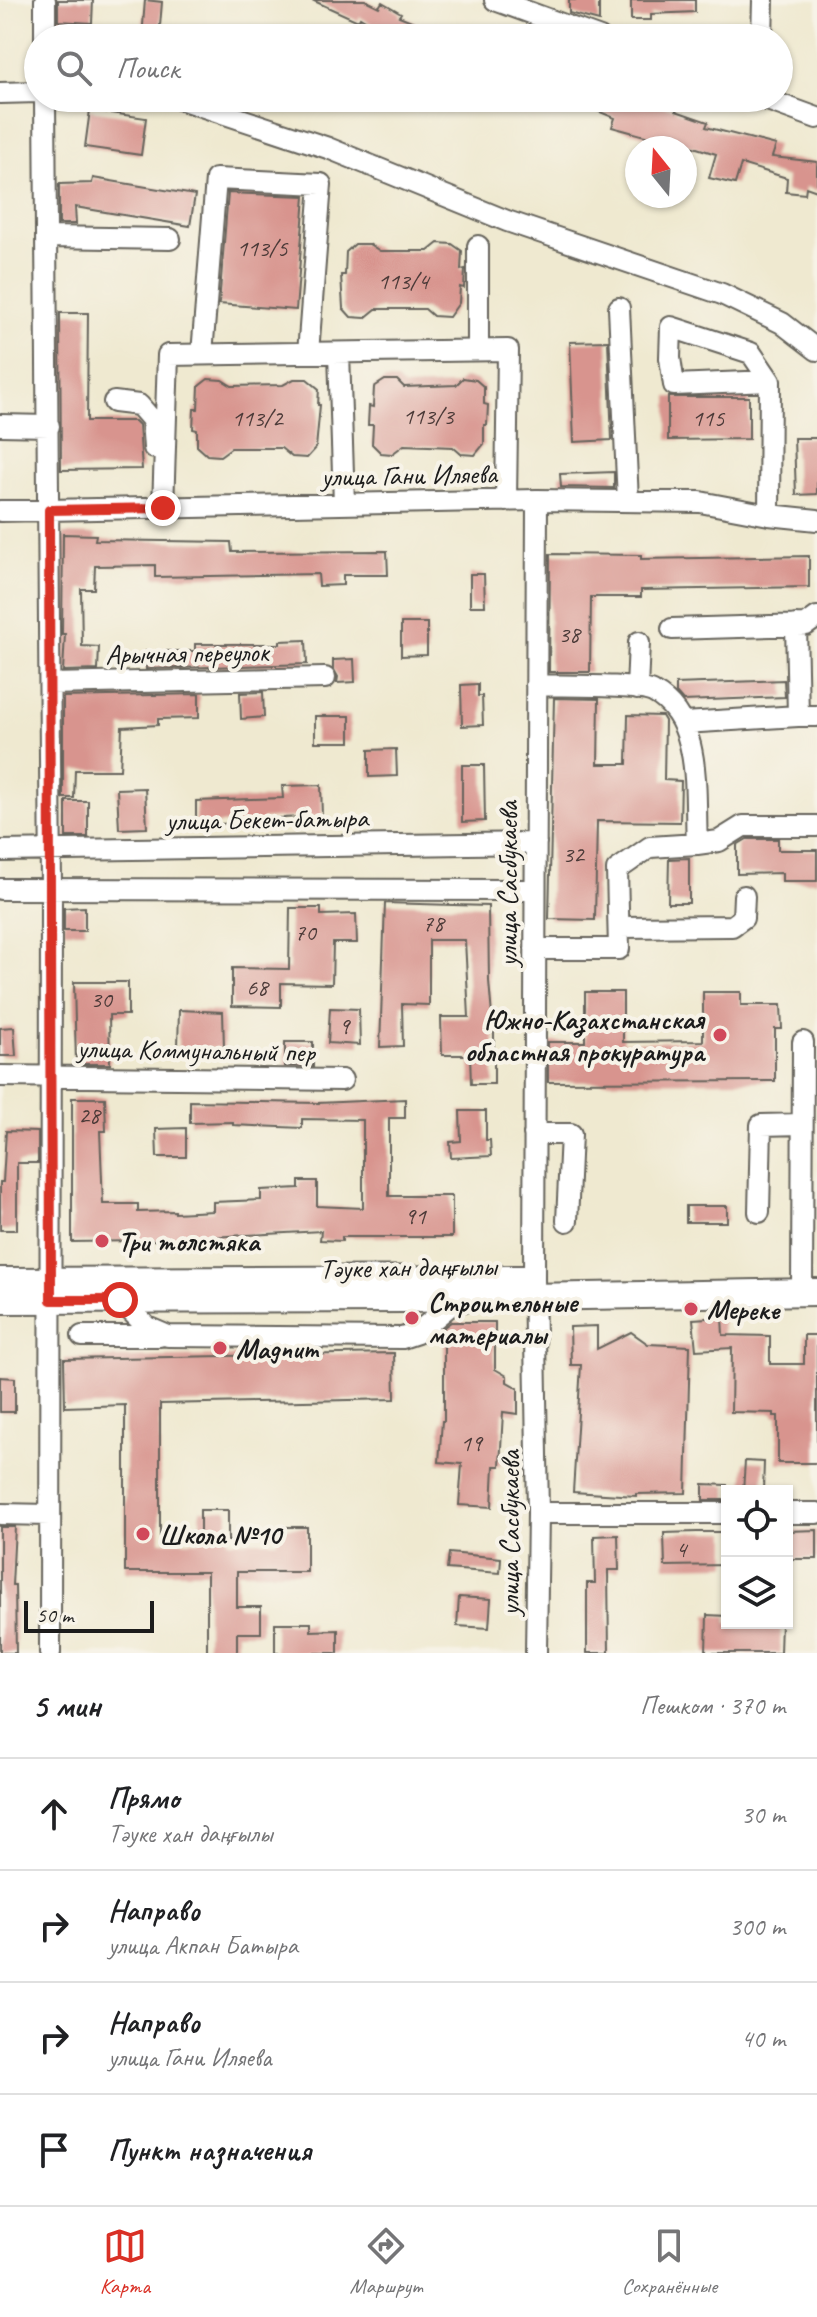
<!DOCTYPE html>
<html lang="ru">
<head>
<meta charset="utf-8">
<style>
	:root { --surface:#fff; --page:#f2f2f2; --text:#202124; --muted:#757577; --line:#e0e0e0; --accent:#d93025 }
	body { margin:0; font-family:Caveat,sans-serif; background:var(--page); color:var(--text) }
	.controls { position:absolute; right:24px; bottom:24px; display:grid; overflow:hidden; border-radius:0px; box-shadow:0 2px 6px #0004 }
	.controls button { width:72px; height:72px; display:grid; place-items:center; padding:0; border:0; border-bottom:2px solid var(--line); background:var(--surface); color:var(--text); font:40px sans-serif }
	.compass { position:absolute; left:625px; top:136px; width:72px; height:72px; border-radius:50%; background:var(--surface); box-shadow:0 2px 6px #0004; rotate:342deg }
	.scale { position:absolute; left:24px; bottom:20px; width:130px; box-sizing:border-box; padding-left:8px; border:4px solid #1c1c1c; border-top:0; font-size:22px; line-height:28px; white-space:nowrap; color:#1c1c1c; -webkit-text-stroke:6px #f7f3e8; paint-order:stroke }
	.stop { position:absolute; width:24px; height:24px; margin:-18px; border:6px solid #d93025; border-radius:50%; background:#fff }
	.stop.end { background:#d93025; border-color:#fff; box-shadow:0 2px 8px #0008 }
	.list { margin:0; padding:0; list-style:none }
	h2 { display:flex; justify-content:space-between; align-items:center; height:104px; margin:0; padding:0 32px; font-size:34px }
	h2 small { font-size:26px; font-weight:400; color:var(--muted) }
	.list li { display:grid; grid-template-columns:52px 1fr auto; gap:24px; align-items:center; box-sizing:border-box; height:112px; padding:0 32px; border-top:2px solid var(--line) }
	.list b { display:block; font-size:30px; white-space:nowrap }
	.list p { margin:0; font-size:26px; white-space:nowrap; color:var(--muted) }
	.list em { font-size:26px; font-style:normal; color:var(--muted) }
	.icon { flex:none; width:44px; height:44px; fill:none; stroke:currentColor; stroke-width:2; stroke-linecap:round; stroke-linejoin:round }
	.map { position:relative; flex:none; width:817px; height:1653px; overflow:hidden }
	.search { position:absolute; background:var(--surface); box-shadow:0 2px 6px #0004; left:24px; right:24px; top:24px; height:88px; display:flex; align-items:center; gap:20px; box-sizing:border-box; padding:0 28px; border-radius:44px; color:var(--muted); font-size:30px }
	.sheet { height:552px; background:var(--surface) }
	nav { display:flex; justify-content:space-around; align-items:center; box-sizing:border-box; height:112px; border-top:2px solid var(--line); background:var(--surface); font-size:22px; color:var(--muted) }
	nav a { display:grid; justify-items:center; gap:4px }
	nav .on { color:var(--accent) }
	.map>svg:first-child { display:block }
	.building { fill:#d8948e }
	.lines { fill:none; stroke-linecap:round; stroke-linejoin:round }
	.minor-casing { stroke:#66645b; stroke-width:24 }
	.major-casing { stroke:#66645b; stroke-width:30 }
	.minor { stroke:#fff; stroke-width:20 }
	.major { stroke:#fff; stroke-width:26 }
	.route { stroke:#d93025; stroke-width:10 }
	.poi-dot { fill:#d1495b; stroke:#f7f3e8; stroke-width:3 }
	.labels { text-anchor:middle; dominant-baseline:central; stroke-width:8; stroke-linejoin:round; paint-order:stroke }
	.number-label { font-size:24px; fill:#4b3a38 }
	.street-label { font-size:28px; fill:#1c1c1c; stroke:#f7f3e8 }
	.poi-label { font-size:28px; font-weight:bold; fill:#1c1c1c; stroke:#f7f3e8; text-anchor:start }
</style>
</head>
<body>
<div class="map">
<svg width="817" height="1653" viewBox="0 0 817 1653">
	<rect width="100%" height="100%" fill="#f7f3e8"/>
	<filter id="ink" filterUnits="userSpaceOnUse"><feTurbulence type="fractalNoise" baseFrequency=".0125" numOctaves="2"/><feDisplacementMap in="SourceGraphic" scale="16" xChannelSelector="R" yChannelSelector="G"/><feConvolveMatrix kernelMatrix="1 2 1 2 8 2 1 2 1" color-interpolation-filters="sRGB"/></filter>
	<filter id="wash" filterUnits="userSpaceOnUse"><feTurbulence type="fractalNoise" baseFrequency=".006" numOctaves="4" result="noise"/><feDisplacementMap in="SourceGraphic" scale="32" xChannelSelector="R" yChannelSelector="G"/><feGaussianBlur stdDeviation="1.8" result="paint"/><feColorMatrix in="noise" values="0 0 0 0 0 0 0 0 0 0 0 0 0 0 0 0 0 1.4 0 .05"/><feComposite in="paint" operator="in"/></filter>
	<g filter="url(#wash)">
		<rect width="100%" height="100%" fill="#efe9d0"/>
		<g id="blocks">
			<path class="building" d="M 58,0 L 93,0 L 92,23 L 58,21 Z
				M 145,0 L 162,2 L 159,38 L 142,38 Z
				M 312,0 L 365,0 L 379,7 L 382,2 L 401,13 L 399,16 L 454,38 L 395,38 L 360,17 L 358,21 Z
				M 569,0 L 599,0 L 599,21 L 569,13 Z
				M 631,0 L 695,0 L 695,12 L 651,14 L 651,20 L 631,20 Z
				M 566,98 L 635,98 L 676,109 L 676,111 L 708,122 L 706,127 L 776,145 L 772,157 L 817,162 L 817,191 L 806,187 L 805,194 L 786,192 L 787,178 L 741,164 L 735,184 L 709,178 L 716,154 L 668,139 L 667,142 L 612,127 L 615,118 Z
				M 90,110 L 146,118 L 141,155 L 85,147 Z
				M 93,178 L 195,195 L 190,226 L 75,207 L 76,224 L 59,224 L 59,184 L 92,183 Z
				M 228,193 L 305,196 L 296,310 L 219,304 Z
				M 438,243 L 452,244 L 462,251 L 461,270 L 465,269 L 464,288 L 460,287 L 459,303 L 449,317 L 433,316 L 425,309 L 376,309 L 365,318 L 351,317 L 343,308 L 341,275 L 345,275 L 346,252 L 355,244 L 369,244 L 380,251 L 428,251 Z
				M 60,313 L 88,313 L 87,421 L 135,421 L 139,425 L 142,469 L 61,470 Z
				M 608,341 L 612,440 L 574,442 L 570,342 Z
				M 463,378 L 476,380 L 484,387 L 484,404 L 488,405 L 487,425 L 484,425 L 484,444 L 475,455 L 461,454 L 453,447 L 404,445 L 392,454 L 381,453 L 372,444 L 373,425 L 368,425 L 369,406 L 373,407 L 374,387 L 385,380 L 397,380 L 404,387 L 456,385 Z
				M 208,379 L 222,380 L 232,386 L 283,385 L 294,379 L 307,379 L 319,389 L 318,405 L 320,405 L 316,448 L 307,458 L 292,457 L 281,448 L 231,448 L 220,456 L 207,455 L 197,446 L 197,430 L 193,429 L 194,409 L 198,409 L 199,386 Z
				M 668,397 L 749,397 L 749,439 L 668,440 Z
				M 794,438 L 817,438 L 817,494 L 796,495 Z
				M 614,472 L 614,488 L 561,487 L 560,474 Z
				M 63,534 L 96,535 L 95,540 L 231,542 L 232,552 L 387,551 L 388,575 L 343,575 L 343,585 L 319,586 L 318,574 L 155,577 L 155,565 L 95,566 L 94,589 L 81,589 L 82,646 L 99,647 L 98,670 L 63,671 L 65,634 L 62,634 Z
				M 550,554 L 641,555 L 641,559 L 809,556 L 809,587 L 641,590 L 641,597 L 591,597 L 590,672 L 549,672 Z
				M 470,574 L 484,574 L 485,606 L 470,606 Z
				M 401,623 L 427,623 L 427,655 L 401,656 Z
				M 306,640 L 307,664 L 146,669 L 146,651 L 195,651 L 195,644 L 280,644 L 280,641 Z
				M 354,659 L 355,682 L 337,683 L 338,677 L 333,668 L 333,660 Z
				M 784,680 L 785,697 L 683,701 L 676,693 L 676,684 Z
				M 478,684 L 478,696 L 482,696 L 483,725 L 462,726 L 461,685 Z
				M 263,692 L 264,717 L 241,719 L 240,693 Z
				M 199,694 L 199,718 L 158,719 L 158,725 L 122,727 L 120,770 L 75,770 L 74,798 L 63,798 L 63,697 Z
				M 554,698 L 599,699 L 598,764 L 627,764 L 628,715 L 662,716 L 665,721 L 664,780 L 681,781 L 680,822 L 597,821 L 595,920 L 549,919 Z
				M 315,716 L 350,716 L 350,742 L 315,742 Z
				M 396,749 L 397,776 L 369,777 L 369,750 Z
				M 462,765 L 484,765 L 485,821 L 462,822 Z
				M 321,785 L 322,816 L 262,819 L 263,822 L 196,825 L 196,801 L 283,798 L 282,786 Z
				M 145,788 L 147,828 L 119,829 L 117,789 Z
				M 66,801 L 88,801 L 88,837 L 66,837 Z
				M 747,839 L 778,839 L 778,850 L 817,850 L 817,881 L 782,881 L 782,873 L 737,874 L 737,845 Z
				M 689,858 L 689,903 L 668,903 L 669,859 Z
				M 385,903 L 488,906 L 489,981 L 492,1016 L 494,1016 L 494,1084 L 471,1084 L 470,1055 L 442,1055 L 441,1017 L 469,1017 L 465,940 L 429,940 L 429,1005 L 402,1004 L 403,1046 L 380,1047 Z
				M 85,907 L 85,931 L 64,931 L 64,908 Z
				M 290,908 L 321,908 L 321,915 L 356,914 L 357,943 L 333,943 L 332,984 L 281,983 L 281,1007 L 232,1006 L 232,968 L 289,969 Z
				M 74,982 L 128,982 L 128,1015 L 109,1015 L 110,1064 L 76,1064 Z
				M 585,992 L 623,992 L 623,1042 L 703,1041 L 703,992 L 741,992 L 741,1005 L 781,1005 L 782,1029 L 775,1029 L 775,1081 L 548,1082 L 548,1042 L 585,1042 Z
				M 330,1008 L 359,1009 L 360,1045 L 328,1043 Z
				M 179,1010 L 223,1012 L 224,1048 L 178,1047 Z
				M 14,1027 L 16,1056 L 0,1056 L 0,1028 Z
				M 285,1042 L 313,1042 L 313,1067 L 285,1066 Z
				M 72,1098 L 105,1098 L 106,1131 L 100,1131 L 103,1204 L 138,1204 L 138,1212 L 175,1211 L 175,1213 L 213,1211 L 213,1202 L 261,1200 L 261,1190 L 299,1188 L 299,1181 L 317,1181 L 317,1206 L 363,1208 L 363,1120 L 302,1119 L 302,1128 L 233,1125 L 233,1122 L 190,1123 L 190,1101 L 318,1103 L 405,1099 L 405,1118 L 389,1118 L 389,1196 L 452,1196 L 452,1237 L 342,1237 L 342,1241 L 320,1240 L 321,1231 L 138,1241 L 72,1242 Z
				M 460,1111 L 486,1111 L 486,1140 L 490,1140 L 491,1156 L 451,1158 L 450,1142 L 461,1141 Z
				M 186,1128 L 186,1157 L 157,1157 L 156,1129 Z
				M 6,1131 L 38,1132 L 38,1163 L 17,1163 L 17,1230 L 0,1230 L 0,1182 L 3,1182 Z
				M 686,1206 L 727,1206 L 727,1222 L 686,1222 Z
				M 722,1317 L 723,1335 L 770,1336 L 770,1364 L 804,1364 L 804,1335 L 817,1335 L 817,1463 L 778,1463 L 778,1416 L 774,1416 L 774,1413 L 731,1412 L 732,1348 L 696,1350 L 693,1319 Z
				M 451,1322 L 495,1322 L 495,1369 L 507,1376 L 507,1382 L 518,1388 L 518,1414 L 503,1412 L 500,1466 L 494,1466 L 492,1507 L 459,1505 L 462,1464 L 439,1462 L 442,1421 L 444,1421 L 444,1327 Z
				M 597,1326 L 597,1349 L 631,1332 L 648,1344 L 690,1346 L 686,1493 L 636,1494 L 636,1496 L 573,1492 L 581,1365 L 571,1365 L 570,1327 Z
				M 394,1353 L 395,1399 L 160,1404 L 160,1541 L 200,1541 L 200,1510 L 228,1510 L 228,1541 L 277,1541 L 277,1527 L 307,1527 L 307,1572 L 237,1572 L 237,1607 L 261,1607 L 261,1633 L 237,1633 L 237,1653 L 207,1653 L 207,1572 L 125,1572 L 125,1405 L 65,1407 L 64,1359 Z
				M 0,1377 L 15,1378 L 15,1412 L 0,1412 Z
				M 745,1461 L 764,1462 L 763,1491 L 743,1491 Z
				M 703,1484 L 727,1485 L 727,1500 L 703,1500 Z
				M 0,1527 L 15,1527 L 12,1585 L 15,1585 L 16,1653 L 0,1653 Z
				M 817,1530 L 817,1559 L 787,1559 L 787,1531 Z
				M 697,1532 L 727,1532 L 727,1565 L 665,1566 L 664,1533 Z
				M 618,1535 L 619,1570 L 608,1570 L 609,1653 L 587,1653 L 587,1583 L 595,1583 L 594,1536 Z
				M 449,1553 L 501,1558 L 500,1573 L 447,1569 Z
				M 459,1597 L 491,1599 L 489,1628 L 457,1626 Z
				M 707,1615 L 727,1616 L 727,1623 L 781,1623 L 780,1653 L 706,1653 Z
				M 275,1623 L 311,1623 L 311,1631 L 338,1630 L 338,1653 L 275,1653 Z"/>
		</g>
	</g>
	<g filter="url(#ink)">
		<use href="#blocks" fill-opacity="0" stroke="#66645b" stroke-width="2"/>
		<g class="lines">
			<defs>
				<path id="minor" d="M 45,0 L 45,38
					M 495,0 L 600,38
					M 762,38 L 763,0
					M 0,93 L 38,92
					M 45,98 L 51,890 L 50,1653
					M 177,98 L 328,148 L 507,221 L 722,294 L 782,323 L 817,350
					M 762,98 L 817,118
					M 47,237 L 170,239
					M 478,246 L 478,350
					M 619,308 L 628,501
					M 339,353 L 344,504
					M 202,354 L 216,179 L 321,184 L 308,353
					M 114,402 L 139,405 L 152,420 L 154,448
					M 0,425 L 49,426
					M 163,508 L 168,355 L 508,350 L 506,501
					M 0,511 L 537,500 L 700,502 L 769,515 L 817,520
					M 769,515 L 770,381 L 751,353 L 671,327 L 670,358 L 674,385 L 770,381
					M 796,625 L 798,716 L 817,716
					M 672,629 L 806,625 L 817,617
					M 50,684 L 325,678
					M 536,685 C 559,686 637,684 653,692 C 704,719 694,795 697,844 L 719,841 L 743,826 L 817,826
					M 637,689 L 639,642
					M 684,723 L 798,716
					M 0,851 L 536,843
					M 0,889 L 535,890
					M 619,927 L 732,926 L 743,918 L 744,896
					M 535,949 L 619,949 L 617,870 L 650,847 L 697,844
					M 0,1076 L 342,1080
					M 534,1134 L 571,1134 L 567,1221
					M 759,1212 L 761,1125 L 802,1124
					M 802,1292 L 803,1042
					M 120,1300 L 147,1327 L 168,1336 L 402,1338 L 417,1333 L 459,1298
					M 82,1336 L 160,1336
					M 538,1513 L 727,1513
					M 787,1513 L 817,1513
					M 0,1514 L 50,1515
					M 536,1653 L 538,1513 L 534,1279 L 537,500"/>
				<path id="major" d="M 0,1281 L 529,1279
					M 0,1300 L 407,1299 L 817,1292"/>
			</defs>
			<use href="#minor" class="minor-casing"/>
			<use href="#major" class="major-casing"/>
			<use href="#minor" class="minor"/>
			<use href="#major" class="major"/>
		</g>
	</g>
	<g class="lines" filter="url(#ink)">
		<path class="route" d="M 120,1300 L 51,1300 L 49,510 L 163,508"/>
	</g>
	<g class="poi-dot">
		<circle cx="720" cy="1035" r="8"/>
		<circle cx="102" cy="1241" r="8"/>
		<circle cx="691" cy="1309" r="8"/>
		<circle cx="412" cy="1318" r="8"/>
		<circle cx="220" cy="1348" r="8"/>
		<circle cx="143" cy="1534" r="8"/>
	</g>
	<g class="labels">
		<g class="number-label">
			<text x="262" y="248">113/5</text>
			<text x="403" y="281">113/4</text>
			<text x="428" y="416">113/3</text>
			<text x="257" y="418">113/2</text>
			<text x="708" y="418">115</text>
			<text x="569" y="634">38</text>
			<text x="573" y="854">32</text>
			<text x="433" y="923">78</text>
			<text x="305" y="932">70</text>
			<text x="257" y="987">68</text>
			<text x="101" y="999">30</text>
			<text x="344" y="1026">9</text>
			<text x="89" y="1115">28</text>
			<text x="415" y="1216">91</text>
			<text x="471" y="1443">19</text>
			<text x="681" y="1549">4</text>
		</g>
		<g class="street-label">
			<text transform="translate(409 475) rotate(-1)">улица Гани Иляева</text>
			<text transform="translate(187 653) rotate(-1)">Арычная переулок</text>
			<text transform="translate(267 819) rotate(-1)">улица Бекет-батыра</text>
			<text transform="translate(507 884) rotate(-90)">улица Сасбукаева</text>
			<text transform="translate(196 1050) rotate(1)">улица Коммунальный пер</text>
			<text transform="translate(408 1267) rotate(-1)">Тәуке хан даңғылы</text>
			<text transform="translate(509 1533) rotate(-90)">улица Сасбукаева</text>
		</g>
		<g class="poi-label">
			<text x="704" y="1019" text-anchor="end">Южно-Казахстанская<tspan x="704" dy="32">областная прокуратура</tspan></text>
			<text x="118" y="1241">Три толстяка</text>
			<text x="428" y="1302">Строительные<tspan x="428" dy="32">материалы</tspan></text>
			<text x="707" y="1309">Мереке</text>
			<text x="236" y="1348">Magnum</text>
			<text x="159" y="1534">Школа №10</text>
		</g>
	</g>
</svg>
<div class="controls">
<button><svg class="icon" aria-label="locate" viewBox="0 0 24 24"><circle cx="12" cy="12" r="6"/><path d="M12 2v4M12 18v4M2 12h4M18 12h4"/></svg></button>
<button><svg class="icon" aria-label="layers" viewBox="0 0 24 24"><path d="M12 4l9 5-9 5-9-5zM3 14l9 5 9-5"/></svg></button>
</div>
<svg class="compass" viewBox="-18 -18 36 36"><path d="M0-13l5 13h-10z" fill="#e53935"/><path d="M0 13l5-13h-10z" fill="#757577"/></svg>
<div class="scale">50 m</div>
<div class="stop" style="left:120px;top:1300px"></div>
<div class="stop end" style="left:163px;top:508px"></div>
<div class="search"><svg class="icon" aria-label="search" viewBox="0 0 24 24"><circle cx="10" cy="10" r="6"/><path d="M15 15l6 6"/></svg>Поиск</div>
</div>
<section class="sheet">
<h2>5 мин<small>Пешком · 370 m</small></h2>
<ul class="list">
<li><svg class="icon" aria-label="ahead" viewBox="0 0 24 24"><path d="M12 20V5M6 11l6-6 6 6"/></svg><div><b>Прямо</b><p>Тәуке хан даңғылы</p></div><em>30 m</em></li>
<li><svg class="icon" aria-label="right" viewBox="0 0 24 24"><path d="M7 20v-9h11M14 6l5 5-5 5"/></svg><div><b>Направо</b><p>улица Акпан Батыра</p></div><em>300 m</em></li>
<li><svg class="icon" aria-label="right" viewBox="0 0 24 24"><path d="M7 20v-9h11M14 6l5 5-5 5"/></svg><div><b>Направо</b><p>улица Гани Иляева</p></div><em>40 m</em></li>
<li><svg class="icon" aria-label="arrive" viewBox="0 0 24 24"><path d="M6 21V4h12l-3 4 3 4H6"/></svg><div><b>Пункт назначения</b></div></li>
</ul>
</section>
<nav>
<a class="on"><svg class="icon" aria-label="map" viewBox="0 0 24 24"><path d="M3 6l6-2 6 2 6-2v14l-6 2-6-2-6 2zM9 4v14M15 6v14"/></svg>Карта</a>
<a><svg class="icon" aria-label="directions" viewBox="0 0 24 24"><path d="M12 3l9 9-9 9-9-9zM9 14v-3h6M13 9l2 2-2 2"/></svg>Маршрут</a>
<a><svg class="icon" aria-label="saved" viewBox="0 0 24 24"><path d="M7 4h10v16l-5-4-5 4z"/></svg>Сохранённые</a>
</nav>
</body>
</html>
